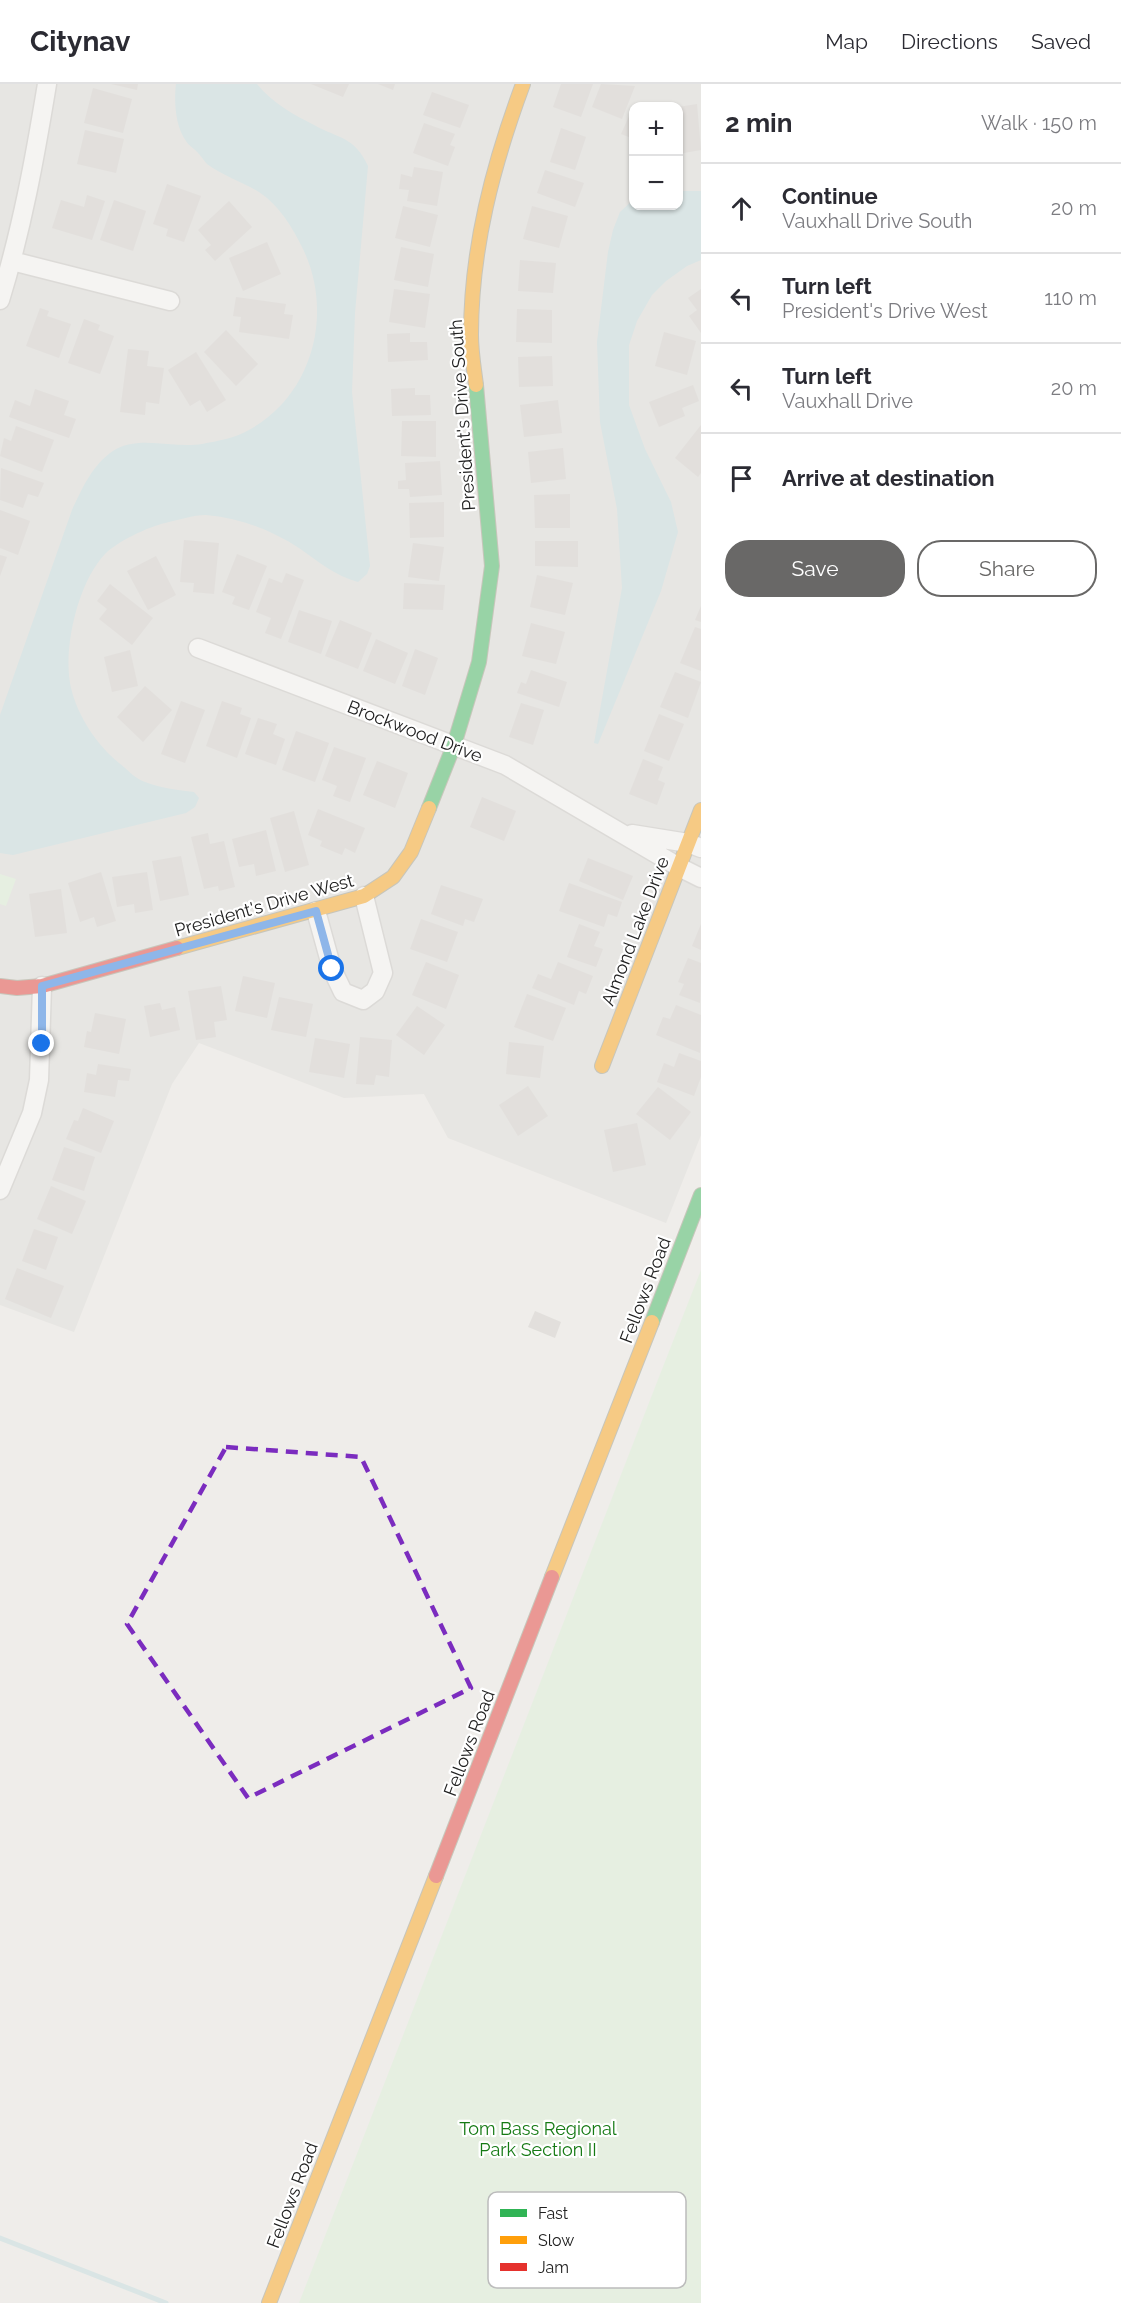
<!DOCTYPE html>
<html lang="en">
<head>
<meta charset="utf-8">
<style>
	:root { --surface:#fff; --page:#f2f2f3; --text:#2b2b33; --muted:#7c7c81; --line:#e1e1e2; --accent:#696867 }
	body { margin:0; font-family:Raleway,sans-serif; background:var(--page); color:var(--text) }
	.controls { position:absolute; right:18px; top:18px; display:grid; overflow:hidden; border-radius:12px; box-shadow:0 2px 4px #0004 }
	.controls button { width:54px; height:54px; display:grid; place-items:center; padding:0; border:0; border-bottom:2px solid var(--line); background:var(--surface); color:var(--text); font:30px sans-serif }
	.stop { position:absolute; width:18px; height:18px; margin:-14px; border:4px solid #1a73e8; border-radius:50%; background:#fff }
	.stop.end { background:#1a73e8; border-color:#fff; box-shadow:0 2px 6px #0008 }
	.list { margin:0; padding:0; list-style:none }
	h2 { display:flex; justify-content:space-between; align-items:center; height:78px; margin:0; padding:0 24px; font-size:26px }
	h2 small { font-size:20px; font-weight:400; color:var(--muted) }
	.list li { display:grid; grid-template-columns:39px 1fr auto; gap:18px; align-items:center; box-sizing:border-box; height:90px; padding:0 24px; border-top:2px solid var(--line) }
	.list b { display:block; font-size:22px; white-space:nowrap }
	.list p { margin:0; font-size:20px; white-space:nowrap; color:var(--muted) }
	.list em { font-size:20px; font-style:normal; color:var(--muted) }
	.actions { display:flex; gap:12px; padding:18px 24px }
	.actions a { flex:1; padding:14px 0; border:2px solid var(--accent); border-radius:24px; text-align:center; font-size:21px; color:var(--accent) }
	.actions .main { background:var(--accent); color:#fff }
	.icon { flex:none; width:33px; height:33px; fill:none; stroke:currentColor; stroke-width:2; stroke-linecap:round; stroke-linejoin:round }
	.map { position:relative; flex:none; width:701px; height:2219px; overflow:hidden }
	header { display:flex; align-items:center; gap:36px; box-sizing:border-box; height:84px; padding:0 30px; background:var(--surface); border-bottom:2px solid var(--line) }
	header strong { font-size:28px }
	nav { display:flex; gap:33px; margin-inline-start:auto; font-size:21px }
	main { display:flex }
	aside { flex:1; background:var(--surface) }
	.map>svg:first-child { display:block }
	.residential { fill:#dedddb; fill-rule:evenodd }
	.park { fill:#dbf2d8 }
	.water { fill:#c0dce0 }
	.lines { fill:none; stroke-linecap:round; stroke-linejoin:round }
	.stream { stroke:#c0dce0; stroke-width:5 }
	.building { fill:#d2cfcd }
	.street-casing { stroke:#c5c4c2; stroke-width:21 }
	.fast-casing { stroke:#989783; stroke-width:16 }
	.slow-casing { stroke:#989783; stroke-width:16 }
	.jam-casing { stroke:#989783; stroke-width:16 }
	.street { stroke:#fdfcfc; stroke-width:18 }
	.fast { stroke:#30b455; stroke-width:14 }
	.slow { stroke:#ff9f0a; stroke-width:14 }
	.jam { stroke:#e5322d; stroke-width:14 }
	.route { stroke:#1a73e8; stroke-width:8 }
	.marked { fill:none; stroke:#7b2cbf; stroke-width:4.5; stroke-dasharray:12 8; stroke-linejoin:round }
	.labels { text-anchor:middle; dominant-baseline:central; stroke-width:4.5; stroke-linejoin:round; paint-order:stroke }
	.street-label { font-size:18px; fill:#212121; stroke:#fff }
	.park-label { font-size:18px; fill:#157a14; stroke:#fff }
	.key { fill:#fff; stroke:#bcbcbc; stroke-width:1.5 }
	.key-label { font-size:16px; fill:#212121 }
</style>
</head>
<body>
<header>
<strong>Citynav</strong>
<nav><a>Map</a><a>Directions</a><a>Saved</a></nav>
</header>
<main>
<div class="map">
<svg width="701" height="2219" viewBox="0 0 701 2219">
	<rect width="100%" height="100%" fill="#efedea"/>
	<path class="residential" d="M 0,0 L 701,0 L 701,1051 L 666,1139 L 448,1054 L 424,1010 L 344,1014 L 199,959 L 172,1000 L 74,1248 L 0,1221 ZM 634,22 L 678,22 L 678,122 L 634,122 Z"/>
	<path class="park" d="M 0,790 L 16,795 L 6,822 L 0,820 Z
		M 701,1186 L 701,2219 L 299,2219 L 659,1293 Z"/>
	<path class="water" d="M 176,0 L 257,0 C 271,18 294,31 314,41 C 339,55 354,52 368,82 L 355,229 L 352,308 L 370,482 L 367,490 L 358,498 C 335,492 318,477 299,464 C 271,446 240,434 206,431 C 193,431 178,436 165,439 C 148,443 118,457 105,470 C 78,498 62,566 71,604 C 78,633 97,661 119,679 C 127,685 135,695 145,698 C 160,704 177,706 194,708 L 199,714 L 195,723 L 186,729 L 13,771 L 0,769 L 0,631 L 72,426 C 82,405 92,381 113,367 C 138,350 174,365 202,360 C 218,357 235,354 249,346 C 313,311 334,229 303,165 C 292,143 280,122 259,108 C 243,98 223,92 207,80 C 204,77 202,73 199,70 C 195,65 189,62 186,57 C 175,42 174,17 176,0 Z
		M 679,107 L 701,107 L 701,176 L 687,182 L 666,197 L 652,211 L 637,237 L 629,261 L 629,321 L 645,365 L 671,418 L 678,448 L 661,507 L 598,660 L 594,659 L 622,504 L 617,425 L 600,338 L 597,258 L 608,168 L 613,146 L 620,128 L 633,116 L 634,122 L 678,122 Z"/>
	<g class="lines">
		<path class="stream" d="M 0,2154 L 166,2219"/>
	</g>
	<path class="building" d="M 111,0 L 138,0 L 137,6 Z
		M 311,0 L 349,0 L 343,13 Z
		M 378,0 L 395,0 L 393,6 Z
		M 561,0 L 593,0 L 581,33 L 553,23 Z
		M 601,0 L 635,2 L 622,35 L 592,23 Z
		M 93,4 L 132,15 L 123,49 L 84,39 Z
		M 432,8 L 469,21 L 460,44 L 423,31 Z
		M 635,19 L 644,22 L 634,22 L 634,55 L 621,50 Z
		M 697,20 L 701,66 L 678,70 L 678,23 Z
		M 424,39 L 455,50 L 450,61 L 455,63 L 448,82 L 413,69 Z
		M 561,44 L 586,53 L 575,86 L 550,78 Z
		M 85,46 L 124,55 L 116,89 L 77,80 Z
		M 414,83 L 443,88 L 437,122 L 407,117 L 409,106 L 399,105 L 401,90 L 412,93 Z
		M 545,86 L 584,99 L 575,123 L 537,109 Z
		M 167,100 L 201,112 L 184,158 L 166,152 L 168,145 L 153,140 Z
		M 87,111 L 105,117 L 92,156 L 52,144 L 61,116 L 84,123 Z
		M 114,116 L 146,127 L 133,167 L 100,156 Z
		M 229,117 L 252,143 L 215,177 L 205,166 L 211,161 L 198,146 Z
		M 403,122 L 438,131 L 430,163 L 395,154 Z
		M 532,122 L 568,132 L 559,164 L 523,155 Z
		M 267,158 L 281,190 L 243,207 L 229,174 Z
		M 401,163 L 434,170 L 428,203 L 394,196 Z
		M 520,176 L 556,179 L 553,209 L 518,207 Z
		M 394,205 L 430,210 L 425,244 L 389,238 Z
		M 701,205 L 701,249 L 689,232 L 697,226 L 688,214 Z
		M 236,213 L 286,220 L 284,230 L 293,231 L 289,255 L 239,248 L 241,233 L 233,232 Z
		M 40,224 L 49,227 L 47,232 L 71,240 L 59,274 L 26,262 Z
		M 517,225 L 552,226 L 552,259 L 516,258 Z
		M 84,235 L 100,241 L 98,246 L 114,252 L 100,290 L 68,279 Z
		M 226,246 L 258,280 L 236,302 L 204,268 Z
		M 664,248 L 696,257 L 687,291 L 655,282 Z
		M 410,249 L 410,258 L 427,258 L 428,276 L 388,278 L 387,250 Z
		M 128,265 L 149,267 L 147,282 L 164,284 L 159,320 L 146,318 L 145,331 L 120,328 Z
		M 196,268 L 226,316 L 207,328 L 200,316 L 190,322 L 168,286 Z
		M 552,272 L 553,302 L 519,303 L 518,273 Z
		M 693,301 L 699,317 L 682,324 L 685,332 L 659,343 L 649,318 Z
		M 415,304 L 415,311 L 430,311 L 431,331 L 392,332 L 391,305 Z
		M 35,305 L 69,317 L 64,331 L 76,335 L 69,354 L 9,333 L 15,316 L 30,322 Z
		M 558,316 L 562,349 L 524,353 L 520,321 Z
		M 402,337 L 436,337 L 436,373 L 401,372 Z
		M 701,341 L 701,389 L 698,393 L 675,374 Z
		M 16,342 L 54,356 L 42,388 L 0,372 L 4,354 L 11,357 Z
		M 563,364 L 566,395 L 531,399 L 528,368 Z
		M 440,377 L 442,411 L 410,413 L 409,405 L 398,405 L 398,397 L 406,396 L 405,379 Z
		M 1,384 L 44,399 L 38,413 L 28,410 L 23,424 L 0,416 Z
		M 570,410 L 570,444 L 535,444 L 534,411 Z
		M 444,418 L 444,453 L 410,454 L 409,419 Z
		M 0,426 L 30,437 L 18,471 L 0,464 Z
		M 184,456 L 219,459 L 214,510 L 193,508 L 194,499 L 180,498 Z
		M 535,457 L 578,457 L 578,483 L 535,482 Z
		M 413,459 L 444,463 L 439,497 L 408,493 Z
		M 237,470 L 267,482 L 249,526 L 232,520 L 235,513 L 222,508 Z
		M 0,471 L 7,473 L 0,492 Z
		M 156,472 L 176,511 L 148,526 L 127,487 Z
		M 286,489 L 304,496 L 281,555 L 265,549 L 271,534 L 256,528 L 269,494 L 282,499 Z
		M 537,491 L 573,499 L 565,531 L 530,523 Z
		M 404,499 L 445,501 L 443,526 L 403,525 Z
		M 110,500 L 153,534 L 132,561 L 99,535 L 107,525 L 97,517 Z
		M 701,522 L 701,538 L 695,536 Z
		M 299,526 L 332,537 L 321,570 L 288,558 Z
		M 340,536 L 372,549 L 358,585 L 325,572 Z
		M 531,539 L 565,548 L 556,580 L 522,572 Z
		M 695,543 L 701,545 L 701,587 L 680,579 Z
		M 376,555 L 408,569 L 395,600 L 363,587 Z
		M 415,565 L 438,574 L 425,611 L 402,602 Z
		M 130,566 L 138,602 L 112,608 L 104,573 Z
		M 531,586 L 567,598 L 559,623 L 517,609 L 521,598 L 526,600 Z
		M 675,588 L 701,598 L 688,634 L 660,623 Z
		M 145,602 L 172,626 L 143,658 L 117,633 Z
		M 181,617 L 205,626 L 185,679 L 161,670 Z
		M 222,617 L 242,624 L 240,630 L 251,634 L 237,674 L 206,662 Z
		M 521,619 L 544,626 L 533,661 L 509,653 Z
		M 659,630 L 684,640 L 669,677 L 644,667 Z
		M 258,634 L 277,640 L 273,650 L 285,655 L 276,681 L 245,670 Z
		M 296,647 L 329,659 L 315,698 L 282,686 Z
		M 334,663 L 366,674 L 350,718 L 333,712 L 337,702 L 322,696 Z
		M 643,675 L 663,683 L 658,696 L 665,699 L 657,721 L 629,710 Z
		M 377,677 L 408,689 L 395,724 L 363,711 Z
		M 482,713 L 516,727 L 504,757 L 470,743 Z
		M 318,725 L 365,744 L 355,769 L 345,764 L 342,771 L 320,762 L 322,757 L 308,751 Z
		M 294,727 L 309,781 L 285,788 L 270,734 Z
		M 266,746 L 276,787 L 256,792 L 254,780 L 239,783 L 232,755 Z
		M 208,749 L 210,760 L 224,757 L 235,803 L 219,807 L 218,802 L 204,805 L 191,753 Z
		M 181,772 L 189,811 L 160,817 L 152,777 Z
		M 588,774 L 633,792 L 623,816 L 579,797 Z
		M 101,788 L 116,837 L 97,843 L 94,833 L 80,838 L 68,799 Z
		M 147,788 L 153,826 L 135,829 L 134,820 L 117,823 L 112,793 Z
		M 569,799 L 622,818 L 617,833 L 608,830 L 604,843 L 559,827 Z
		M 441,801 L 483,815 L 474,838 L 465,835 L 463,842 L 431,830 Z
		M 61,805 L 67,849 L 35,853 L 29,810 Z
		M 421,835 L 458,848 L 447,878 L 410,865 Z
		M 579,840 L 600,848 L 594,862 L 603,865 L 596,883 L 567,873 Z
		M 701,840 L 701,866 L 692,862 Z
		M 688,874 L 701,879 L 700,919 L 679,911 L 684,900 L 678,898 Z
		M 426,878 L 459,891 L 446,925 L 412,911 Z
		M 558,878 L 593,892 L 586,910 L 579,907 L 574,921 L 532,904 L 538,890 L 551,895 Z
		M 243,892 L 275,899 L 267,934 L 235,927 Z
		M 221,902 L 227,936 L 214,938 L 216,953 L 196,956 L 188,907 Z
		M 527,910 L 566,924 L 553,957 L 514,943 Z
		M 279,913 L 313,920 L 306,953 L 271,946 Z
		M 160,919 L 162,926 L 175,923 L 180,946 L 150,953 L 144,922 Z
		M 676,921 L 701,931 L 700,969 L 656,951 L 663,933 L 670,935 Z
		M 417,922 L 445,941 L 424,971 L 396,951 Z
		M 95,929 L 126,935 L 119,970 L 84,963 L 87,947 L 91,948 Z
		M 360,953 L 392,956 L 389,993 L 376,991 L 374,1001 L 356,1000 Z
		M 315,954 L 350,960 L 344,994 L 309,988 Z
		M 509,958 L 544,962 L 540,994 L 506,990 Z
		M 679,969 L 701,977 L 701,993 L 694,1012 L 657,998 L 664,979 L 674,983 Z
		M 98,980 L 131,985 L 129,997 L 118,996 L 115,1013 L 84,1008 L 87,989 L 96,991 Z
		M 528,1002 L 548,1032 L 518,1052 L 499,1021 Z
		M 658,1003 L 691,1028 L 670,1056 L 636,1030 Z
		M 83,1024 L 114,1037 L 101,1069 L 66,1055 L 74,1036 L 78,1037 Z
		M 637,1039 L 646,1081 L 613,1088 L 604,1046 Z
		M 64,1063 L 95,1073 L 84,1107 L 52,1096 Z
		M 51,1102 L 86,1117 L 72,1150 L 37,1135 Z
		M 34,1145 L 58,1153 L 46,1186 L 22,1177 Z
		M 17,1184 L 64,1202 L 51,1234 L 5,1215 Z
		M 535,1227 L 561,1238 L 555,1254 L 528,1243 Z"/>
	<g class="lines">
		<defs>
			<path id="street" d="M 12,177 L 170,217
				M 0,216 C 22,145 35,73 47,0
				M 198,564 L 505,681 L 679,783 L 701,794
				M 632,750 L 688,759 L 701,764
				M 316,827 L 332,885 L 343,908 L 363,916 L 375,907 L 383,889 L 364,812
				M 0,1106 L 32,1029 L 39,996 L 42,902"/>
			<path id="fast" d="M 429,724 L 454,661 L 479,578 L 492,482 L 476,301
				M 652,1238 L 701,1111"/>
			<path id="slow" d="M 476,301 C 474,285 471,268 471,251 C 471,164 493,81 523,0
				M 177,864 L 364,812 L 393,793 L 411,768 L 429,724
				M 602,982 L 701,726
				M 552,1493 L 652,1238
				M 269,2219 L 436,1792"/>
			<path id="jam" d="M 0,902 L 17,904 L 42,902 L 177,864
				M 436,1792 L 552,1493"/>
		</defs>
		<use href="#street" class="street-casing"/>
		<use href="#fast" class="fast-casing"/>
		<use href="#slow" class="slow-casing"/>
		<use href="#jam" class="jam-casing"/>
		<use href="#street" class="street"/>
		<use href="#fast" class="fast"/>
		<use href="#slow" class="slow"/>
		<use href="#jam" class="jam"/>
	</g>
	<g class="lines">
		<path class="route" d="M 42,960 L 42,902 L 316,827 L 332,885"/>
	</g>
	<path d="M0 0H701V2219H0ZM 226,1363 L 361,1373 L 471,1604 L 248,1714 L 127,1540 Z" fill="#efedea" fill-opacity=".55" fill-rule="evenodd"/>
	<path class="marked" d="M 226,1363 L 361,1373 L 471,1604 L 248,1714 L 127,1540 Z"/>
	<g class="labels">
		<g class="street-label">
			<text transform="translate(462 331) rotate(-94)">President's Drive South</text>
			<text transform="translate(415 647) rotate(21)">Brockwood Drive</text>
			<text transform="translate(264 821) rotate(-16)">President's Drive West</text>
			<text transform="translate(635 847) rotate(-69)">Almond Lake Drive</text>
			<text transform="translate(645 1206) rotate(-69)">Fellows Road</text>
			<text transform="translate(469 1659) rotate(-69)">Fellows Road</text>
			<text transform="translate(292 2111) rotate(-69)">Fellows Road</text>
		</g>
		<g class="park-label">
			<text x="538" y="2044">Tom Bass Regional<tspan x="538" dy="21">Park Section II</tspan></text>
		</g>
	</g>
	<rect x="488" y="2108" width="198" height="96" rx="9" class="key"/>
	<rect x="500" y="2125" width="27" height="8" fill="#30b455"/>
	<rect x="500" y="2152" width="27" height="8" fill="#ff9f0a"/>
	<rect x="500" y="2179" width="27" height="8" fill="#e5322d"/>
	<g class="key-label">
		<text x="538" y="2135">Fast</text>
		<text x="538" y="2162">Slow</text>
		<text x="538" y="2189">Jam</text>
	</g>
</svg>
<div class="controls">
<button>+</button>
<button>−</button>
</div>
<div class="stop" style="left:332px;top:885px"></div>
<div class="stop end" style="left:42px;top:960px"></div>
</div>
<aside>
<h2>2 min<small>Walk · 150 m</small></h2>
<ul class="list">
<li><svg class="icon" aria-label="ahead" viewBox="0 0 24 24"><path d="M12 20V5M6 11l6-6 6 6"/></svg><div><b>Continue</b><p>Vauxhall Drive South</p></div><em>20 m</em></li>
<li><svg class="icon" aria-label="left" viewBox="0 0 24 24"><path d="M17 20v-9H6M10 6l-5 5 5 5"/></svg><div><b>Turn left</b><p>President's Drive West</p></div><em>110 m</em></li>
<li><svg class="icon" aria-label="left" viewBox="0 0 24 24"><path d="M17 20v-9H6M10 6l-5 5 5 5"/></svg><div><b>Turn left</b><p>Vauxhall Drive</p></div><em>20 m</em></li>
<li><svg class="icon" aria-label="arrive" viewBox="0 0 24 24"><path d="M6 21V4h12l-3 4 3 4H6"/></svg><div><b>Arrive at destination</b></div></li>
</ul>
<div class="actions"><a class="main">Save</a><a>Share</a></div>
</aside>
</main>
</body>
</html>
